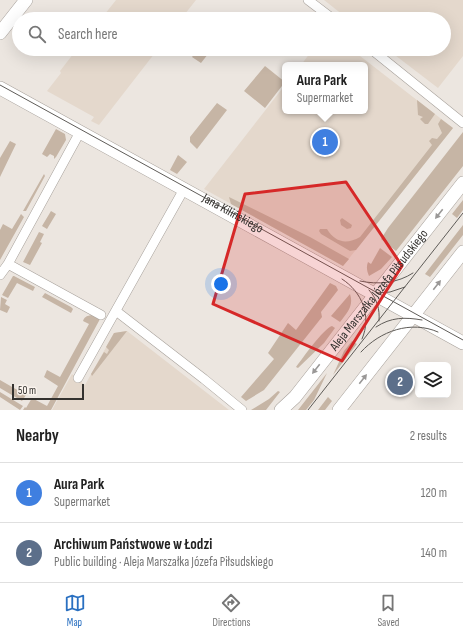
<!DOCTYPE html>
<html lang="en">
<head>
<meta charset="utf-8">
<style>
	:root { --surface:#fff; --page:#f2f2f2; --text:#222; --muted:#767676; --line:#e0e0e0; --accent:#2a70c1 }
	body { margin:0; font-family:"Sofia Sans Condensed",sans-serif; background:var(--page); color:var(--text) }
	.controls { position:absolute; right:12px; bottom:12px; display:grid; overflow:hidden; border-radius:6px; box-shadow:0 4px 16px #0002 }
	.controls button { width:36px; height:36px; display:grid; place-items:center; padding:0; border:0; border-bottom:1px solid var(--line); background:var(--surface); color:var(--text); font:20px sans-serif }
	.scale { position:absolute; left:12px; bottom:10px; width:72px; box-sizing:border-box; padding-left:4px; border:2px solid #34322f; border-top:0; font-size:11px; line-height:14px; white-space:nowrap; color:#34322f; -webkit-text-stroke:3px #faf3ed; paint-order:stroke }
	.you { position:absolute; left:221px; top:284px; width:14px; height:14px; margin:-10px; border:3px solid #fff; border-radius:50%; background:#1a73e8; box-shadow:0 0 0 6px #1a73e833 }
	.badge { display:grid; place-items:center; width:26px; height:26px; border-radius:50%; background:var(--accent); color:#fff; font-size:13px; font-weight:700 }
	.pin { position:absolute; translate:-50% -50%; border:2px solid #fff; box-shadow:0 1px 4px #0006 }
	.popup { position:absolute; left:282px; top:62px; width:86px; height:52px; box-sizing:border-box; display:grid; place-content:center; border-radius:6px; background:var(--surface); filter:drop-shadow(0 1px 3px #0005); font-size:13px; white-space:nowrap; color:var(--muted) }
	.popup b { font-size:15px; color:var(--text) }
	.popup::after { content:''; position:absolute; left:50%; top:100%; margin-left:-8px; border:8px solid transparent; border-top-color:var(--surface) }
	.list { margin:0; padding:0; list-style:none }
	h2 { display:flex; justify-content:space-between; align-items:center; height:52px; margin:0; padding:0 16px; font-size:17px }
	h2 small { font-size:13px; font-weight:400; color:var(--muted) }
	.list li { display:grid; grid-template-columns:26px 1fr auto; gap:12px; align-items:center; box-sizing:border-box; height:60px; padding:0 16px; border-top:1px solid var(--line) }
	.list b { display:block; font-size:15px; white-space:nowrap }
	.list p { margin:0; font-size:13px; white-space:nowrap; color:var(--muted) }
	.list em { font-size:13px; font-style:normal; color:var(--muted) }
	.icon { flex:none; width:22px; height:22px; fill:none; stroke:currentColor; stroke-width:2; stroke-linecap:round; stroke-linejoin:round }
	.map { position:relative; flex:none; width:463px; height:410px; overflow:hidden }
	.search { position:absolute; background:var(--surface); box-shadow:0 4px 16px #0002; left:12px; right:12px; top:12px; height:44px; display:flex; align-items:center; gap:10px; box-sizing:border-box; padding:0 14px; border-radius:22px; color:var(--muted); font-size:15px }
	.sheet { height:172px; background:var(--surface) }
	nav { display:flex; justify-content:space-around; align-items:center; box-sizing:border-box; height:56px; border-top:1px solid var(--line); background:var(--surface); font-size:11px; color:var(--muted) }
	nav a { display:grid; justify-items:center; gap:2px }
	nav .on { color:var(--accent) }
	.map>svg:first-child { display:block }
	.built { fill:#e4d8cc }
	.green { fill:#c6b5a5 }
	.lines { fill:none; stroke-linecap:round; stroke-linejoin:round }
	.street-casing { stroke:#a7a19b; stroke-width:10 }
	.secondary-casing { stroke:#a7a19b; stroke-width:14 }
	.street { stroke:#fff; stroke-width:9 }
	.secondary { stroke:#fff; stroke-width:13 }
	.tram { stroke:#5f5c58; stroke-width:1 }
	.oneway { fill:#9a9897 }
	.marked { fill:#d62828; fill-opacity:0.2; stroke:#d62828; stroke-width:3; stroke-linejoin:round }
	.labels { text-anchor:middle; dominant-baseline:central; stroke-width:4; stroke-linejoin:round; paint-order:stroke }
	.street-label { font-size:13px; fill:#34322f; stroke:#faf3ed }
</style>
</head>
<body>
<div class="map">
<svg width="463" height="410" viewBox="0 0 463 410">
	<rect width="100%" height="100%" fill="#ece6e0"/>
	<path class="built" d="M 116,0 L 196,0 L 181,19 L 101,19 Z
		M 324,0 L 463,0 L 463,56 L 438,88 L 387,49 L 444,49 L 444,19 L 348,19 Z
		M 77,49 L 158,49 L 99,125 L 91,121 L 94,117 L 47,91 L 61,73 L 60,71 Z
		M 313,49 L 351,49 L 453,128 L 343,266 L 204,189 L 285,85 L 285,111 L 365,111 L 365,65 L 301,65 Z
		M 127,331 L 229,410 L 52,410 L 72,374 L 85,385 L 114,333 Z"/>
	<path class="green" d="M 198,49 L 212,49 L 201,63 L 192,57 Z
		M 265,66 L 285,82 L 265,108 L 244,91 Z
		M 417,100 L 435,114 L 428,124 L 425,124 L 420,119 L 423,117 L 418,115 Z
		M 217,103 L 227,110 L 197,149 L 190,142 L 190,137 Z
		M 441,119 L 453,128 L 356,250 L 350,251 L 321,234 L 319,231 L 320,229 L 327,229 C 335,242 346,245 360,237 L 432,145 L 429,141 L 432,138 L 437,139 L 442,133 L 438,124 Z
		M 56,129 L 65,134 L 66,140 L 56,157 L 54,159 L 54,156 L 50,154 L 47,157 L 42,154 Z
		M 463,132 L 463,166 L 396,251 L 381,239 L 388,228 Z
		M 10,141 L 16,144 L 0,177 L 0,158 Z
		M 178,155 L 187,162 L 177,174 L 170,170 Z
		M 44,174 L 45,176 L 26,211 L 23,211 Z
		M 229,197 L 310,237 L 349,259 L 343,266 L 231,204 Z
		M 463,200 L 463,210 L 457,218 L 452,214 Z
		M 51,211 L 56,214 L 47,229 L 42,226 Z
		M 21,214 L 24,217 L 0,260 L 0,230 L 3,224 L 12,229 Z
		M 342,218 L 352,225 L 351,228 L 347,229 L 341,225 L 340,220 Z
		M 463,225 L 463,235 L 430,277 L 425,274 Z
		M 39,232 L 44,234 L 40,242 L 42,243 L 30,265 L 23,262 Z
		M 380,248 L 392,257 L 381,269 L 369,276 C 367,271 366,267 368,262 L 371,264 Z
		M 13,276 L 14,276 L 35,287 L 33,291 L 17,283 L 8,298 L 2,295 Z
		M 330,283 L 336,286 L 338,290 L 321,312 L 322,317 L 264,390 L 246,401 L 241,397 L 274,359 L 268,353 L 288,323 L 296,330 Z
		M 45,293 L 71,307 L 73,309 L 71,313 L 42,297 Z
		M 350,294 C 354,306 347,313 340,322 L 331,316 Z
		M 1,297 L 7,300 L 5,304 L 10,307 L 7,313 L 0,310 Z
		M 92,315 L 100,319 L 51,410 L 23,410 L 25,407 L 26,408 L 32,398 L 47,406 L 58,386 L 44,377 L 47,370 L 60,377 L 89,324 L 83,321 C 85,316 87,316 92,315 Z
		M 332,326 L 335,328 L 324,343 L 298,368 L 296,367 C 303,358 323,329 332,326 Z
		M 127,331 L 92,376 L 91,374 L 104,352 L 107,354 L 109,350 L 106,347 L 114,333 Z
		M 352,341 L 357,344 L 333,375 L 344,351 Z
		M 327,373 L 314,400 L 306,410 L 298,410 Z
		M 0,380 L 26,395 L 22,401 L 0,388 Z
		M 278,391 L 280,392 L 266,410 L 251,410 L 269,399 Z
		M 0,392 L 23,406 L 20,410 L 0,397 Z
		M 328,397 L 332,401 L 325,410 L 318,410 Z"/>
	<g class="lines">
		<defs>
			<path id="street" d="M 308,0 L 333,19
				M 371,49 L 463,123
				M 8,264 L 101,315
				M 0,275 L 8,264 L 80,132
				M 116,311 L 204,379 L 242,410
				M 78,378 L 184,189"/>
			<g id="secondary">
				<path d="M 0,33 L 26,0"/>
				<path d="M 0,88 L 463,343"/>
				<path id="s1" d="M 281,410 L 295,397 L 463,183"/>
				<path d="M 339,410 L 463,252"/>
			</g>
		</defs>
		<use href="#street" class="street-casing"/>
		<use href="#secondary" class="secondary-casing"/>
		<use href="#street" class="street"/>
		<use href="#secondary" class="secondary"/>
		<g class="tram">
			<path id="s2" d="M 0,85 L 463,340"/>
			<path d="M 342,279 C 362,292 372,316 362,339"/>
			<path d="M 360,281 C 378,285 398,283 413,273"/>
			<path d="M 369,290 C 377,299 380,309 379,321"/>
			<path d="M 377,293 L 390,292 L 405,287"/>
			<path d="M 376,327 C 391,317 405,317 422,320"/>
			<path d="M 361,352 C 380,331 411,320 438,332"/>
			<path d="M 308,410 L 463,213"/>
		</g>
	</g>
	<defs><path id="oneway-solid" d="M-6-.8H1V-3.2L6.5 0L1 3.2V.8H-6Z"/></defs>
	<g class="oneway">
		<use href="#oneway-solid" transform="translate(439 214) rotate(128)"/>
		<use href="#oneway-solid" transform="translate(437 285) rotate(-52)"/>
		<use href="#oneway-solid" transform="translate(316 369) rotate(128)"/>
		<use href="#oneway-solid" transform="translate(363 379) rotate(-52)"/>
	</g>
	<path class="marked" d="M 346,182 L 402,266 L 342,361 L 213,304 L 245,194 Z"/>
	<g class="labels">
		<g class="street-label">
			<text stroke="none"><textPath href="#s2" startOffset="266">Jana Kilińskiego</textPath></text>
			<text stroke="none"><textPath href="#s1" startOffset="155">Aleja Marszałka Józefa Piłsudskiego</textPath></text>
		</g>
	</g>
</svg>
<div class="controls">
<button><svg class="icon" aria-label="layers" viewBox="0 0 24 24"><path d="M12 4l9 5-9 5-9-5zM3 14l9 5 9-5"/></svg></button>
</div>
<div class="scale">50 m</div>
<div class="you"></div>
<div class="pin badge" style="left:325px;top:142px;background:#3f7fe0">1</div>
<div class="popup"><b>Aura Park</b>Supermarket</div>
<div class="pin badge" style="left:400px;top:382px;background:#5c6f8a">2</div>
<div class="search"><svg class="icon" aria-label="search" viewBox="0 0 24 24"><circle cx="10" cy="10" r="6"/><path d="M15 15l6 6"/></svg>Search here</div>
</div>
<section class="sheet">
<h2>Nearby<small>2 results</small></h2>
<ul class="list">
<li><span class="badge" style="background:#3f7fe0">1</span><div><b>Aura Park</b><p>Supermarket</p></div><em>120 m</em></li>
<li><span class="badge" style="background:#5c6f8a">2</span><div><b>Archiwum Państwowe w Łodzi</b><p>Public building · Aleja Marszałka Józefa Piłsudskiego</p></div><em>140 m</em></li>
</ul>
</section>
<nav>
<a class="on"><svg class="icon" aria-label="map" viewBox="0 0 24 24"><path d="M3 6l6-2 6 2 6-2v14l-6 2-6-2-6 2zM9 4v14M15 6v14"/></svg>Map</a>
<a><svg class="icon" aria-label="directions" viewBox="0 0 24 24"><path d="M12 3l9 9-9 9-9-9zM9 14v-3h6M13 9l2 2-2 2"/></svg>Directions</a>
<a><svg class="icon" aria-label="saved" viewBox="0 0 24 24"><path d="M7 4h10v16l-5-4-5 4z"/></svg>Saved</a>
</nav>
</body>
</html>
